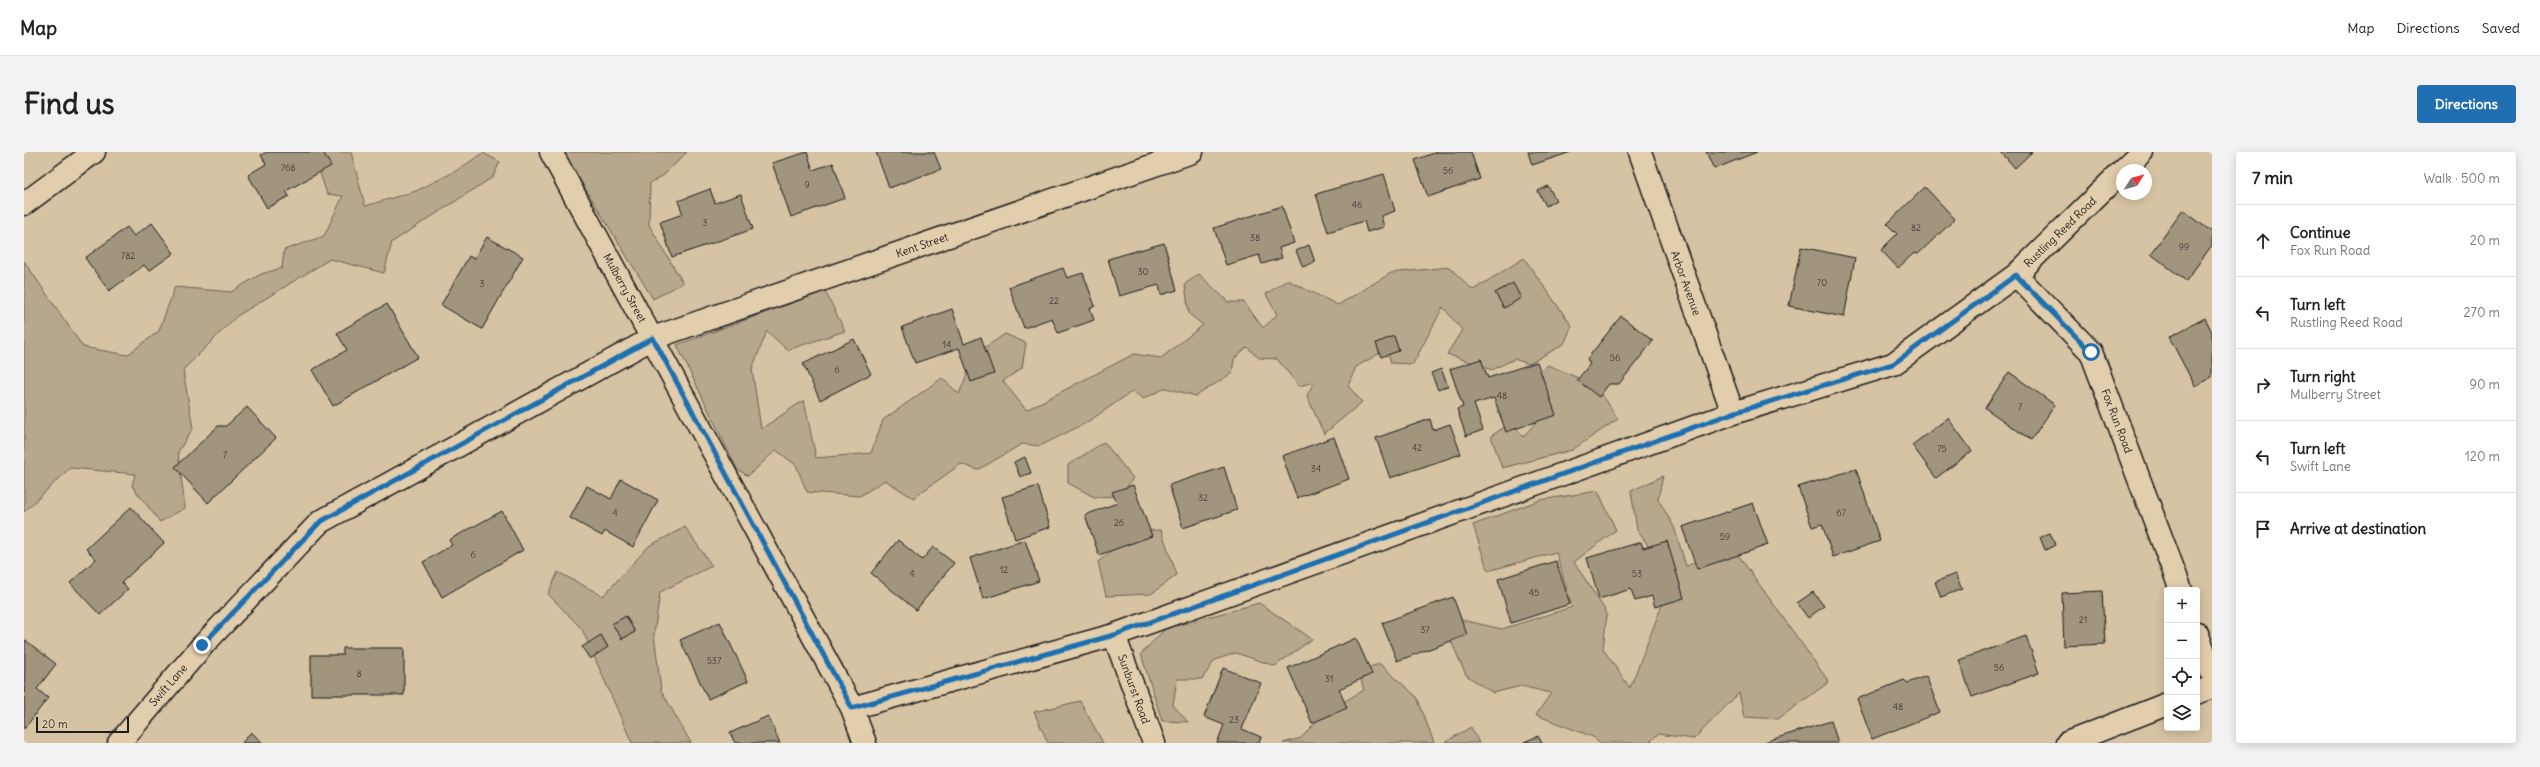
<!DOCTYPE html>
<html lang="en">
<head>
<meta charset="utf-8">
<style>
	:root { --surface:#fff; --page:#f2f2f2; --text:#222; --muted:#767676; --line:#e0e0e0; --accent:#1f6fb2 }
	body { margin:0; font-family:Delius,sans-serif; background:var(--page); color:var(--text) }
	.controls { position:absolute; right:12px; bottom:12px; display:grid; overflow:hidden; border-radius:4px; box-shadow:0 2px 10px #0003 }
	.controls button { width:36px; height:36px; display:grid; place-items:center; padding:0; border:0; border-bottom:1px solid var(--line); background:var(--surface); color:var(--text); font:20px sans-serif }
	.compass { position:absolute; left:2092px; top:12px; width:36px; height:36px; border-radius:50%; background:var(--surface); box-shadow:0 2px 10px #0003; rotate:54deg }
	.scale { position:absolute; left:12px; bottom:10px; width:93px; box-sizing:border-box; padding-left:4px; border:2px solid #1c1c1c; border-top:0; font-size:11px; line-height:14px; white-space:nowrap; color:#1c1c1c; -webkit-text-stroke:3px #e2ceac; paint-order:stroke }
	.stop { position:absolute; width:12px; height:12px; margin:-9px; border:3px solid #1f6fb2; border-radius:50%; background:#fff }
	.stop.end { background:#1f6fb2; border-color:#fff; box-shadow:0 1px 4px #0008 }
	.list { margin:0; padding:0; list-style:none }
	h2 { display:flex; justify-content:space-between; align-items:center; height:52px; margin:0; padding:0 16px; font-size:17px }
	h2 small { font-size:13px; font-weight:400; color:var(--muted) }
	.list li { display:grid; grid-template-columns:26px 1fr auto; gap:12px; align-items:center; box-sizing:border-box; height:72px; padding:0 16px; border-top:1px solid var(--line) }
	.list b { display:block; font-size:15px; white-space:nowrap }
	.list p { margin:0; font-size:13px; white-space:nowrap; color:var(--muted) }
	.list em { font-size:13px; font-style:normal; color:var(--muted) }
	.icon { flex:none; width:22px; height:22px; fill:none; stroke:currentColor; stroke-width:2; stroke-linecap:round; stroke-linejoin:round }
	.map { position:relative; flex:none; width:2188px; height:591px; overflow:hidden; border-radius:4px }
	header { display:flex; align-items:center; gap:24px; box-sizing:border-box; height:56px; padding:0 20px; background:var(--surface); border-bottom:1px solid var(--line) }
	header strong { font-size:19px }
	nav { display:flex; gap:22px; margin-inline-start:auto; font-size:14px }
	.intro { display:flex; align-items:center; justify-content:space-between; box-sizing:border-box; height:96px; padding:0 24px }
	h1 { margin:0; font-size:28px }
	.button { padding:10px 18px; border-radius:4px; background:var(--accent); color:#fff; font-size:14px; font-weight:700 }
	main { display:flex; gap:24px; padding:0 24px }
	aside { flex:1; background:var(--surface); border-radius:4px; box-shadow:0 2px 10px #0003 }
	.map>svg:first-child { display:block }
	.green { fill:#b7a78d; stroke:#6a6254 }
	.building { fill:#a1957e; stroke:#1c1c1c }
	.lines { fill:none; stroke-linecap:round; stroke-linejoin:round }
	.street-casing { stroke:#1c1c1c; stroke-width:25 }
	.secondary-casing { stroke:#1c1c1c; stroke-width:25 }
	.street { stroke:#e2ceac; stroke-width:22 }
	.secondary { stroke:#e2ceac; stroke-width:22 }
	.route { stroke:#1f6fb2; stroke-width:5 }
	.labels { text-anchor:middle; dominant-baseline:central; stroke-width:3; stroke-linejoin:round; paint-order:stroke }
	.number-label { font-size:9px; fill:#3d3a34 }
	.street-label { font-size:11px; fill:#1c1c1c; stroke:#e2ceac }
</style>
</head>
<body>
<header>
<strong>Map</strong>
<nav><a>Map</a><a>Directions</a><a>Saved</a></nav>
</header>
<div class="intro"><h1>Find us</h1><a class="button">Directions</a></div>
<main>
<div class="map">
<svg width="2188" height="591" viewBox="0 0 2188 591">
	<rect width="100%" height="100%" fill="#d6c3a3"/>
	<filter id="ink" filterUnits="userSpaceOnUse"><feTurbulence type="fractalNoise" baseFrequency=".025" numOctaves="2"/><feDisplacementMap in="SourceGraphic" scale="8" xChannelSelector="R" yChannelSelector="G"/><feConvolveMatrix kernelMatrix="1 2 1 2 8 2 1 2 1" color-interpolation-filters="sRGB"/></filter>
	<g filter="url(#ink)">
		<path class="green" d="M 289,0 L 327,0 L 341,54 L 392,39 L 432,19 L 459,1 L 476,10 L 469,25 L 368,90 L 360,121 L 306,107 L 213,164 L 159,218 L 169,276 L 154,300 L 161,356 L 136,370 L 108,334 L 111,322 L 46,316 L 0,360 L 0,109 L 59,195 L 103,203 L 135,179 L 151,135 L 207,140 L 237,122 L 258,116 L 260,98 L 300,84 L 319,44 L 303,42 Z
			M 539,0 L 663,0 L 640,23 L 626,31 L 625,73 L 659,131 L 629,147 Z
			M 1500,106 L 1548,174 L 1540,192 L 1505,212 L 1490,207 L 1468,218 L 1423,202 L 1438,178 L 1419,155 L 1389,212 L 1367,211 L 1363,197 L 1332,215 L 1324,234 L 1338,250 L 1300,282 L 1283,244 L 1290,230 L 1275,234 L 1253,207 L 1235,206 L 1223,195 L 1210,207 L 1208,221 L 1172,244 L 1142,236 L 1119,247 L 1109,239 L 1062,271 L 1016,294 L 998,292 L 954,318 L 937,312 L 889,346 L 861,328 L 836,344 L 783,340 L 772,313 L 752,298 L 724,324 L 713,317 L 653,193 L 801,139 L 821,179 L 763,198 L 743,179 L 728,217 L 737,277 L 780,248 L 792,306 L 847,301 L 859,268 L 918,226 L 935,242 L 951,202 L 981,182 L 1002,191 L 998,216 L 979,229 L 1002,258 L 1110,202 L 1137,206 L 1179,173 L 1165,162 L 1161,132 L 1175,122 L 1204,150 L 1220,150 L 1239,176 L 1253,163 L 1242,142 L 1263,128 L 1314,153 L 1367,121 L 1425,115 L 1449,138 Z
			M 1524,213 L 1573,234 L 1594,267 L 1548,298 L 1478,316 L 1467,284 L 1488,270 L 1499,285 L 1520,261 L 1504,229 Z
			M 1080,290 L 1109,326 L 1097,344 L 1070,345 L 1044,331 L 1044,313 Z
			M 1639,324 L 1634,347 L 1650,375 L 1662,414 L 1710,397 L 1805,530 L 1754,567 L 1720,565 L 1715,541 L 1670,587 L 1634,582 L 1625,591 L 1577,591 L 1569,585 L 1512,563 L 1527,541 L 1497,534 L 1469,541 L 1442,523 L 1427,489 L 1438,468 L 1478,477 L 1548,455 L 1532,400 L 1464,419 L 1449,373 L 1516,348 L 1574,339 L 1592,378 L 1550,410 L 1583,461 L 1579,497 L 1606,536 L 1648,427 L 1613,378 L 1607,339 Z
			M 661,375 L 688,414 L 636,440 L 630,482 L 637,538 L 667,591 L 608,591 L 558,477 L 524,442 L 534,420 L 579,444 L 625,394 Z
			M 1137,378 L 1153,423 L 1127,442 L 1082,444 L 1074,410 L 1110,379 Z
			M 1235,451 L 1288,487 L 1251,514 L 1212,501 L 1191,508 L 1178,527 L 1153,527 L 1149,553 L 1164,570 L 1138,569 L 1117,502 L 1141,477 Z
			M 1356,512 L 1393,545 L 1410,591 L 1259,591 L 1277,586 L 1300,561 L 1340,538 L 1334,518 Z
			M 1056,549 L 1079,591 L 1024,591 L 1010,560 Z
			M 1447,575 L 1455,591 L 1420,591 Z"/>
		<path class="building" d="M 243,0 L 299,0 L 307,14 L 262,39 L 265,44 L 243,56 L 224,23 L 242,12 L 237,3 Z
			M 783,0 L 789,18 L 809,11 L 821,46 L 767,65 L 748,11 Z
			M 852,0 L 910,0 L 917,17 L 865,36 Z
			M 1413,0 L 1447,0 L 1456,27 L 1404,45 L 1391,8 Z
			M 1504,0 L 1547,0 L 1508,13 Z
			M 1682,0 L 1733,0 L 1690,17 Z
			M 1977,0 L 2008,0 L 1991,16 Z
			M 1360,22 L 1371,59 L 1357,64 L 1360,75 L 1343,80 L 1340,69 L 1304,80 L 1292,42 Z
			M 1524,34 L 1532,48 L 1522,54 L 1514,39 Z
			M 1901,35 L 1931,67 L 1894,102 L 1890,101 L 1874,116 L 1857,98 L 1873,82 L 1863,72 Z
			M 686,37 L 691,51 L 717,42 L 729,77 L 648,105 L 636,70 L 659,62 L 654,49 Z
			M 1258,54 L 1270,91 L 1255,96 L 1258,106 L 1238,112 L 1235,103 L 1202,113 L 1190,76 Z
			M 2159,58 L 2188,80 L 2188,93 L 2162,129 L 2127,102 Z
			M 128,71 L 150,101 L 125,119 L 120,113 L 85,139 L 61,106 L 103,75 L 110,84 Z
			M 463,85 L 499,105 L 458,177 L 417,153 L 445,104 L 450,107 Z
			M 1140,91 L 1153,138 L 1137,143 L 1135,133 L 1095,144 L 1084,107 Z
			M 1285,93 L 1291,110 L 1279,115 L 1272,99 Z
			M 1777,95 L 1831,106 L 1820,165 L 1765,154 Z
			M 1039,116 L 1043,126 L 1059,121 L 1071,154 L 1066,156 L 1070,168 L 1034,181 L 1028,166 L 1000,176 L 985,135 Z
			M 1489,131 L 1497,146 L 1480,156 L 1471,141 Z
			M 363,152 L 394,205 L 309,254 L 288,218 L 323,198 L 313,181 Z
			M 928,157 L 940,192 L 957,185 L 970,222 L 947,230 L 935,196 L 891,211 L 878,175 Z
			M 1597,164 L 1629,189 L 1595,232 L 1585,232 L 1575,245 L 1553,228 L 1566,212 L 1563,207 Z
			M 2181,166 L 2188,180 L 2188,225 L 2171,234 L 2145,185 Z
			M 1370,184 L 1375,199 L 1357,205 L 1352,191 Z
			M 830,187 L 847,222 L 796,248 L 779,212 Z
			M 1457,207 L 1464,226 L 1513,210 L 1532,263 L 1482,280 L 1470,246 L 1450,252 L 1459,278 L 1442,284 L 1433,257 L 1439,255 L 1426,217 Z
			M 1417,217 L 1424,234 L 1414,238 L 1407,221 Z
			M 1985,220 L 2031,253 L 2007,288 L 1961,256 Z
			M 223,255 L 252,286 L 184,351 L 151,315 L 194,274 L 202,274 Z
			M 1924,266 L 1948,299 L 1912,326 L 1888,293 Z
			M 1406,267 L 1409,278 L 1426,272 L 1437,302 L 1366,326 L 1352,286 Z
			M 1310,285 L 1325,327 L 1273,346 L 1258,304 Z
			M 1001,305 L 1007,321 L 996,325 L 990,310 Z
			M 1200,315 L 1213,358 L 1159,376 L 1145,333 Z
			M 1832,317 L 1856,389 L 1809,405 L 1798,372 L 1788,375 L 1774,335 Z
			M 597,327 L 634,348 L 609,395 L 581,379 L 578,384 L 546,366 L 563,334 L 587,347 Z
			M 1109,333 L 1128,384 L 1075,403 L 1061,363 L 1093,351 L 1088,340 Z
			M 1014,334 L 1026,375 L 991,387 L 978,345 Z
			M 1729,351 L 1744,393 L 1673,417 L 1658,375 Z
			M 107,355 L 140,391 L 98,430 L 104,437 L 76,463 L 46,431 L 72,407 L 62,397 Z
			M 478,359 L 499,398 L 418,445 L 399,410 L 428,393 L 425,388 Z
			M 2026,381 L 2032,393 L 2021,398 L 2016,385 Z
			M 874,388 L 898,408 L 909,395 L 930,411 L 892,458 L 847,421 Z
			M 1001,388 L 1015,429 L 959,447 L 946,406 Z
			M 1643,389 L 1660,446 L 1631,455 L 1628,444 L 1611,449 L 1607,437 L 1575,447 L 1563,406 L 1617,390 L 1619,396 Z
			M 1532,409 L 1546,452 L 1487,471 L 1474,427 Z
			M 1931,422 L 1938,437 L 1917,445 L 1911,430 Z
			M 2078,439 L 2081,492 L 2040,494 L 2038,441 Z
			M 1789,440 L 1800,454 L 1784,466 L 1773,451 Z
			M 1429,445 L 1443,483 L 1373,509 L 1358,471 Z
			M 602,464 L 611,480 L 598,487 L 588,472 Z
			M 696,470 L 724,529 L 684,547 L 656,488 Z
			M 577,483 L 584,495 L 566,507 L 558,495 Z
			M 2002,484 L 2015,521 L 1948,545 L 1935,508 Z
			M 1332,486 L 1348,522 L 1315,537 L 1323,556 L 1288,571 L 1264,516 Z
			M 1,488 L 32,512 L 13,537 L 24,546 L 0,577 Z
			M 319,496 L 380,496 L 380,543 L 287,543 L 287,503 L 319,503 Z
			M 1199,516 L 1237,531 L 1218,577 L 1237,585 L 1235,591 L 1193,591 L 1200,573 L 1180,565 Z
			M 1902,524 L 1916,560 L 1848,587 L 1833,547 L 1880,528 L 1884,531 Z
			M 744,564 L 756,591 L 711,591 L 706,581 Z
			M 1807,569 L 1814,591 L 1740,591 L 1740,590 Z
			M 227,580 L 239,591 L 218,591 Z
			M 1514,584 L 1518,591 L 1500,590 Z"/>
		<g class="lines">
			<defs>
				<path id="street" d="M 527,0 L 828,556 L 841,591
					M 1616,0 L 1709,261
					M 2099,18 L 2118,0
					M 1992,123 L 2067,200 L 2157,438
					M 2173,481 L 2188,521
					M 1090,483 L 1130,591
					M 2173,541 L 2188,535
					M 828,556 L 1090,483 L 1709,261 L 1869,212 L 1992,123 L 2098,19
					M 95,591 L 179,493 L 296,370 L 629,186 L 1168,0
					M 2043,591 L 2143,552"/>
				<path id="secondary" d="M 0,52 L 70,0"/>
			</defs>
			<use href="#street" class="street-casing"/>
			<use href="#secondary" class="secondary-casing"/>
			<use href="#street" class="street"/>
			<use href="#secondary" class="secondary"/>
		</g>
	</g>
	<g class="lines" filter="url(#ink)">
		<path class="route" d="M 178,493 L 296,370 L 629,186 L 828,556 L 1090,483 L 1709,261 L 1869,212 L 1992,123 L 2067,200"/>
	</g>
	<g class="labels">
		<g class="number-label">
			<text x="264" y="15">768</text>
			<text x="1424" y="18">56</text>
			<text x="783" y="32">9</text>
			<text x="1333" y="52">46</text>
			<text x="681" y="70">3</text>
			<text x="1892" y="75">82</text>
			<text x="1231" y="85">38</text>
			<text x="2160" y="94">99</text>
			<text x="104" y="103">782</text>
			<text x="1119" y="119">30</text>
			<text x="1798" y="130">70</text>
			<text x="458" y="131">3</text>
			<text x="1030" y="148">22</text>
			<text x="923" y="192">14</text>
			<text x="1591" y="205">56</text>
			<text x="813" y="217">6</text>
			<text x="1478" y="243">48</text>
			<text x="1996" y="254">7</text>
			<text x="1393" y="295">42</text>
			<text x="1918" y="296">75</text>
			<text x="201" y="302">7</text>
			<text x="1292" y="316">34</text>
			<text x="1179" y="345">32</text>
			<text x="591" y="360">4</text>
			<text x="1817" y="360">67</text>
			<text x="1095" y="370">26</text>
			<text x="1701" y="384">59</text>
			<text x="449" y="402">6</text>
			<text x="980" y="417">12</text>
			<text x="888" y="421">4</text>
			<text x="1613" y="421">53</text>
			<text x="1510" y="440">45</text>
			<text x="2059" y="467">21</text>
			<text x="1401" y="477">37</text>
			<text x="690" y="508">537</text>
			<text x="1975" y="515">56</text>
			<text x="335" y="521">8</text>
			<text x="1305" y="526">31</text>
			<text x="1874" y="554">48</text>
			<text x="1210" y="567">23</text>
		</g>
		<g class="street-label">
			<text transform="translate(2036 80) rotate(-44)">Rustling Reed Road</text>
			<text transform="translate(898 93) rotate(-19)">Kent Street</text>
			<text transform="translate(1662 131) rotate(70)">Arbor Avenue</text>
			<text transform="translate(601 136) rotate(61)">Mulberry Street</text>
			<text transform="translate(2093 269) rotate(69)">Fox Run Road</text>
			<text transform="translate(144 533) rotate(-49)">Swift Lane</text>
			<text transform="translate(1110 537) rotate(70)">Sunburst Road</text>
		</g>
	</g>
</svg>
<div class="controls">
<button>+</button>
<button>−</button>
<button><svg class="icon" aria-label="locate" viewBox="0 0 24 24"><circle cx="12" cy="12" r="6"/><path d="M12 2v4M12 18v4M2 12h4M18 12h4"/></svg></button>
<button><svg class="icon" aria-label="layers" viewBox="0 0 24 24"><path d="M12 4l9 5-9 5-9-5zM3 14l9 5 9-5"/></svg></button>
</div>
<svg class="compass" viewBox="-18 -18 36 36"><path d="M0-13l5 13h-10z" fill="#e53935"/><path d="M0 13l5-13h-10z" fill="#767676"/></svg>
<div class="scale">20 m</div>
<div class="stop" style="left:2067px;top:200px"></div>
<div class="stop end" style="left:178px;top:493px"></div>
</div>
<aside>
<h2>7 min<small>Walk · 500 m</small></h2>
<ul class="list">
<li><svg class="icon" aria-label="ahead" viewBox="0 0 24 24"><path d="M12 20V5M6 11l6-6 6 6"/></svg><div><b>Continue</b><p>Fox Run Road</p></div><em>20 m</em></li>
<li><svg class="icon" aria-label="left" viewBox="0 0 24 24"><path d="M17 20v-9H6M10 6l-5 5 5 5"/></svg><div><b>Turn left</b><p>Rustling Reed Road</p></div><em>270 m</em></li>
<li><svg class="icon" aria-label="right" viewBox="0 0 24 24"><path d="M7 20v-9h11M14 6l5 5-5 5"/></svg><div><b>Turn right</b><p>Mulberry Street</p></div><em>90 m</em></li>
<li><svg class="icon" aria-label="left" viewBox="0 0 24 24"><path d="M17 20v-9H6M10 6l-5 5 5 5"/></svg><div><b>Turn left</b><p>Swift Lane</p></div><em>120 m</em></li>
<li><svg class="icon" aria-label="arrive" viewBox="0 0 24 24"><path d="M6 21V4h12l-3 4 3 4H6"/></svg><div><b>Arrive at destination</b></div></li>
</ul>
</aside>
</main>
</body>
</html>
